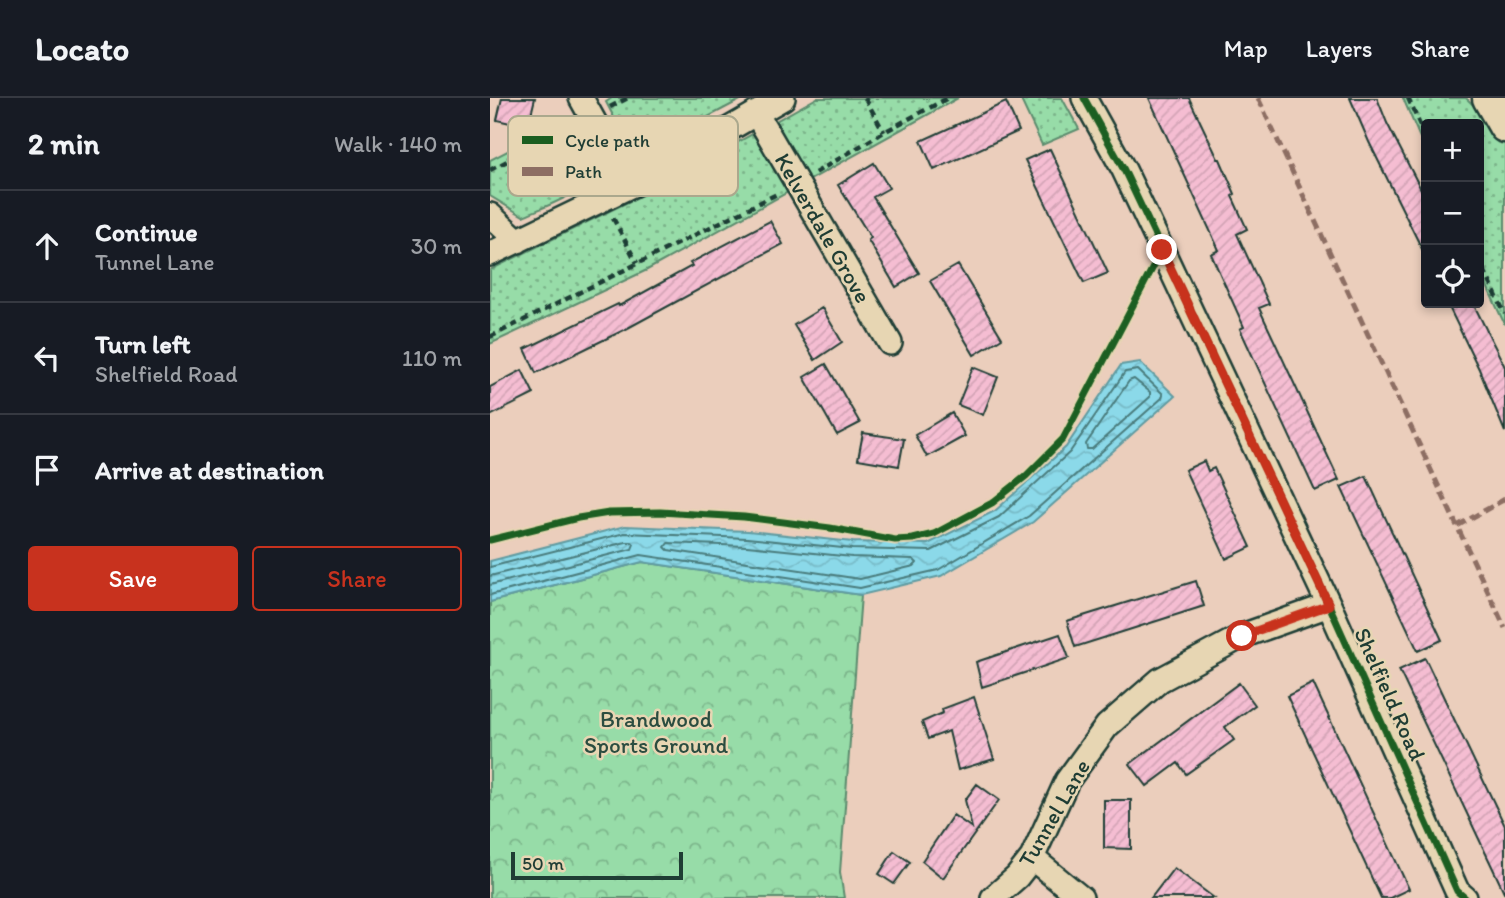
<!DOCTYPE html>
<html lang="en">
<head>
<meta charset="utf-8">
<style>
	:root { --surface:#171b24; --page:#242831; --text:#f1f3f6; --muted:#9ea1a6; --line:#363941; --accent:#c8321e }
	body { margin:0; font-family:Itim,sans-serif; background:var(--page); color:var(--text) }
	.controls { position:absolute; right:21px; top:21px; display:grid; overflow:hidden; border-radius:7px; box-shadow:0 4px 10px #0003 }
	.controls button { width:63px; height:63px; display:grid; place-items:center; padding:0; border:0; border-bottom:2px solid var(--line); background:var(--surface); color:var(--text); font:35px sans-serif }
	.scale { position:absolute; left:21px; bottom:18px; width:172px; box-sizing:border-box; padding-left:7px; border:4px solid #1f3d34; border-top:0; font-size:19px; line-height:24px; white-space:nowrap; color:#1f3d34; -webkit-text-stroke:5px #e7d6b3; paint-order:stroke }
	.stop { position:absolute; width:21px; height:21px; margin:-16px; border:5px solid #c8321e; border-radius:50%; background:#fff }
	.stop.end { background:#c8321e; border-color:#fff; box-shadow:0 2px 7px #0008 }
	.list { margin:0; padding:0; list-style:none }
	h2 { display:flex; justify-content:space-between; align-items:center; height:91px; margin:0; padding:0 28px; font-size:30px }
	h2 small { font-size:23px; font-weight:400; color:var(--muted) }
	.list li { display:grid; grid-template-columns:46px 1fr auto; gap:21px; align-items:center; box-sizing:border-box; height:112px; padding:0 28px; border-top:2px solid var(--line) }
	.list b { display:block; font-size:26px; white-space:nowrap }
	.list p { margin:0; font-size:23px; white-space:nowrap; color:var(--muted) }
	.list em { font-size:23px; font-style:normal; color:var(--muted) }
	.actions { display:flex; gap:14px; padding:21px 28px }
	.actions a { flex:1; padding:16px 0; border:2px solid var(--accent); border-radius:7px; text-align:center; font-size:24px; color:var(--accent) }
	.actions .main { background:var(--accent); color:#fff }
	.icon { flex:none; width:38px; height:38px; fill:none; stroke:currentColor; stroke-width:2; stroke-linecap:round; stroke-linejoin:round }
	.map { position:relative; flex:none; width:1015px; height:800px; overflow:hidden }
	header { display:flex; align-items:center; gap:42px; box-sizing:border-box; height:98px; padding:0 35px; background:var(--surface); border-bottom:2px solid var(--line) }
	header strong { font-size:33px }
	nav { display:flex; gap:38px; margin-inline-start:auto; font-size:24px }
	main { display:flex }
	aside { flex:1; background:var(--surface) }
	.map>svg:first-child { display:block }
	.grass { fill:url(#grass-dots); stroke:#5b8c6e; stroke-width:2 }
	.park { fill:url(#park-crowns); stroke:#5b8c6e; stroke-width:2 }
	.water { fill:url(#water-waves); stroke:#609ba1; stroke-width:2 }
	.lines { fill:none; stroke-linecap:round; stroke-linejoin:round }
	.shore { stroke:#4a7b7c; stroke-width:2 }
	.building { fill:url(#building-hatch); stroke:#1f3d34; stroke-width:2 }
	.street-casing { stroke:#1f3d34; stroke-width:28 }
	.secondary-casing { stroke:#1f3d34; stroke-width:37 }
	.path { stroke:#1f3d34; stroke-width:4.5; stroke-dasharray:7 5; stroke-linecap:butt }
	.street { stroke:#e7d6b3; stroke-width:23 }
	.secondary { stroke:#e7d6b3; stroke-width:32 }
	.quiet { stroke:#8d6e63; stroke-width:5; stroke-dasharray:10 5; stroke-linecap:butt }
	.cycleway-casing { stroke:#e7d6b3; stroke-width:11 }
	.cycleway { stroke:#1b5e20; stroke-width:7 }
	.route { stroke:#c8321e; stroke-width:9 }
	.labels { text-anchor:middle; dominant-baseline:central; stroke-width:5; stroke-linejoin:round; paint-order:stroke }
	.street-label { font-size:23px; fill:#1f3d34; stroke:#e7d6b3 }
	.park-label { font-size:23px; fill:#2b4d40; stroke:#e7d6b3 }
	.key { fill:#e7d6b3; stroke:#aba88d; stroke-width:2 }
	.key-label { font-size:19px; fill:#1f3d34 }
</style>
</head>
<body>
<header>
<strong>Locato</strong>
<nav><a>Map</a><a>Layers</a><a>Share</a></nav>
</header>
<main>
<aside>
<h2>2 min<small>Walk · 140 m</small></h2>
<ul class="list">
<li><svg class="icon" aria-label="ahead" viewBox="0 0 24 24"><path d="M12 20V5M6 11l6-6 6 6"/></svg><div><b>Continue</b><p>Tunnel Lane</p></div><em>30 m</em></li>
<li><svg class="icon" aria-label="left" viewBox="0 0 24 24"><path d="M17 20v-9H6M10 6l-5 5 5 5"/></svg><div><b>Turn left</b><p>Shelfield Road</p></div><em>110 m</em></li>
<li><svg class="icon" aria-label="arrive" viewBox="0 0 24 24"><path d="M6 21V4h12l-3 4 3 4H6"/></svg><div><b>Arrive at destination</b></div></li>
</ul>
<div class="actions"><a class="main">Save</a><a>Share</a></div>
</aside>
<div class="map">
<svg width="1015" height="800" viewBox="0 0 1015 800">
	<defs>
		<pattern id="grass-dots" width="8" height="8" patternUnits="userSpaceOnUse" patternTransform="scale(1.75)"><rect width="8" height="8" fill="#97dca8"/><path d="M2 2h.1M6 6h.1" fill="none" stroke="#7bb48a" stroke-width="1.8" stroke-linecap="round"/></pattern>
		<pattern id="park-crowns" width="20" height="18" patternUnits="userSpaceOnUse" patternTransform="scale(1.75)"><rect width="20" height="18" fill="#97dca8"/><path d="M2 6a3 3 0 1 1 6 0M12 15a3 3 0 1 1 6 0" fill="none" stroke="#7bb48a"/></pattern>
		<pattern id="water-waves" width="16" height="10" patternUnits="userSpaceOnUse" patternTransform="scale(1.75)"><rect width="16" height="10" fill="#8bd9e9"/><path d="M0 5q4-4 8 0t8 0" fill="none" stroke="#78bbc8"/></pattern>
		<pattern id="building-hatch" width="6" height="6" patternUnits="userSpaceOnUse" patternTransform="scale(1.75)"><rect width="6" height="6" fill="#f5bdd2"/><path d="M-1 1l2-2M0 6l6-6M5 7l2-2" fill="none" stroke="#d2a3b5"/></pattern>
	</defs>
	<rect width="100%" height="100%" fill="#ebcebc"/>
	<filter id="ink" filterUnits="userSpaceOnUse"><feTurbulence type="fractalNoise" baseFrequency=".0143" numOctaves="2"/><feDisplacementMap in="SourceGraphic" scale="14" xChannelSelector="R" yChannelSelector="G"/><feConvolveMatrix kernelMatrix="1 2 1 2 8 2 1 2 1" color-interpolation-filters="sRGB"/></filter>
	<g filter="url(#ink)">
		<path class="grass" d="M 122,0 L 254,0 L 144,58 L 116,4 Z
			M 327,0 L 468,0 L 157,172 L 0,246 L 0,172 L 162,92 Z
			M 530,0 L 572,0 L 589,31 L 552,47 Z
			M 913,0 L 976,0 L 999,22 L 1015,47 L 1015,227 L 989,171 L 989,26 L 936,26 L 936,54 Z
			M 92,15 C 97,24 110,47 111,56 C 114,90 58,107 33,118 L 0,98 L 0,62 Z"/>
		<path class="park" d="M 152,464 L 371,497 L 350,774 L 354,800 L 0,800 L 0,504 Z"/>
		<path class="water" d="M 650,264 L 685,298 L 543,424 L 451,478 L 371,497 L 152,464 L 0,504 L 0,463 L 135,428 L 258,433 L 363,444 L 438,446 L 505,413 L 576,349 L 631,267 Z"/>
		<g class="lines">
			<path class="shore" d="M 644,281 L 660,294 L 660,299 L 602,351 L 597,351 L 596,346 L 639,283 Z
				M 178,445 L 257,448 L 362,459 L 423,461 L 427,465 L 424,468 L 370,481 L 178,452 L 175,449 Z
				M 0,469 L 135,435 L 257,440 L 362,451 L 441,453 L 509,419 L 580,354 L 635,274 L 648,272 L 673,296 L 672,300 L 539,418 L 448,472 L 370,490 L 151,457 L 0,497
				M 0,478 L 136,444 L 142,444 L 144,446 L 142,451 L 0,487"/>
		</g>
		<path class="building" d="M 12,0 L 45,0 L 38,29 L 7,22 Z
			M 659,0 L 699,0 L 728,61 L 730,61 L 745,96 L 742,98 L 757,131 L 747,136 L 779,206 L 769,210 L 849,382 L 825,393 L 750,231 L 754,229 L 721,156 L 729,152 Z
			M 860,0 L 887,0 L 897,25 L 936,101 L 936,159 L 879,44 Z
			M 516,4 L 529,33 L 444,72 L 431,43 Z
			M 560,51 L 618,175 L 594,185 L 535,62 Z
			M 384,65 L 399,90 L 383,99 L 429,175 L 406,189 L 378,142 L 381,140 L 348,87 Z
			M 280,123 L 293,146 L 136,231 L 46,275 L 35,251 L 128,206 L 129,208 L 202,168 L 200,165 Z
			M 468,167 L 512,240 L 484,257 L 440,183 Z
			M 957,205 L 983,205 L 1015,269 L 1015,334 L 989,271 Z
			M 332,210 L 352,244 L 325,262 L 304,227 Z
			M 336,266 L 370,325 L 347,337 L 314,279 Z
			M 483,269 L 508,279 L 493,317 L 468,307 Z
			M 32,272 L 44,296 L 0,318 L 0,289 Z
			M 462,315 L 475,338 L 437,359 L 425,337 Z
			M 373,335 L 414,341 L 409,368 L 368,361 Z
			M 714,363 L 718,373 L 724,370 L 761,449 L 736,461 L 695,372 Z
			M 876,378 L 952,542 L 928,553 L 851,389 Z
			M 706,483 L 714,508 L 585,549 L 577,523 Z
			M 570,536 L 579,560 L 492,589 L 486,564 Z
			M 935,560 L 1015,728 L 1015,796 L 909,572 Z
			M 749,585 L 765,607 L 735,629 L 744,642 L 696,676 L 688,665 L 657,688 L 640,666 Z
			M 823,585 L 919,791 L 900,800 L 891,800 L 797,598 Z
			M 484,599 L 504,661 L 468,672 L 459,633 L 438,641 L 432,624 L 453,615 L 452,611 Z
			M 487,686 L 509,702 L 453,780 L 432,763 L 463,717 L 482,730 L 475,702 Z
			M 614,702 L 641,702 L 641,751 L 614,750 Z
			M 404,753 L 420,764 L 404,786 L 389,776 Z
			M 684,770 L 699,781 L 724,800 L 661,800 Z"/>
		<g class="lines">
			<defs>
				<path id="street" d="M 91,0 L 140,88
					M 594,0 L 634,72 L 672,152 L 839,507 L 967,793 L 975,800
					M 266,15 L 400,245
					M 0,117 L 28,143
					M 0,156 L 140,88 L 293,0
					M 542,760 L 591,800
					M 503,800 L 527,779 L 542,760 L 577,683 L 617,628 L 670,582 L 752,538 L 839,507"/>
				<path id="secondary" d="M 999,0 L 1015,28"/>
			</defs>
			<use href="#street" class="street-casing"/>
			<use href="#secondary" class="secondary-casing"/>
			<path class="path" d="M 375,0 L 394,34
				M 918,0 L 936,41
				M 120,9 L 138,0
				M 0,72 L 84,28
				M 325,75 L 394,34 L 458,0
				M 123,120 L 147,165
				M 989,161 L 1015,216
				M 0,239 L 289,95"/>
			<use href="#street" class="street"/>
			<use href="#secondary" class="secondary"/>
			<path class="quiet" d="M 768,0 L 967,428
				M 1015,401 L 967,428 L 1015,530"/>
			<defs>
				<path id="cycleway" d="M 594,0 L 634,72 L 672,152 L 839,507 L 967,793 L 975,800
					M 0,442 L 88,420 L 119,415 L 170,414 L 254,419 L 340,430 L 405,442 L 423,441 L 444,436 L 502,405 L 536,378 L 573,341 L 672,152"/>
			</defs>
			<use href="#cycleway" class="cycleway-casing"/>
			<use href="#cycleway" class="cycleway"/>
		</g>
	</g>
	<g class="lines" filter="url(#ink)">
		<path class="route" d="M 672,152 L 839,507 L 752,538"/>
	</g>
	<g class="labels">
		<g class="street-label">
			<text transform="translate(333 130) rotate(60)">Kelverdale Grove</text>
			<text transform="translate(900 596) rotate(66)">Shelfield Road</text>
			<text transform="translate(564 715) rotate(-60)">Tunnel Lane</text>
		</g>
		<g class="park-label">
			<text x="166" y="621">Brandwood<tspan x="166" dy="26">Sports Ground</tspan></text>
		</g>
	</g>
	<rect x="18" y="18" width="230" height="80" rx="10" class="key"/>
	<rect x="32" y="38" width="31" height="8" fill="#1b5e20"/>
	<rect x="32" y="69" width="31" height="9" fill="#8d6e63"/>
	<g class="key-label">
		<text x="75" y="49">Cycle path</text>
		<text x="75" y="80">Path</text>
	</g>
</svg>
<div class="controls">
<button>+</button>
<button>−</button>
<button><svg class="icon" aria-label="locate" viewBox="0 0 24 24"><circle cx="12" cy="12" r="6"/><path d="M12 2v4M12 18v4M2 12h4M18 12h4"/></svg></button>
</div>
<div class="scale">50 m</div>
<div class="stop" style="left:752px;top:538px"></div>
<div class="stop end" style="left:672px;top:152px"></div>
</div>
</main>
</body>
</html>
